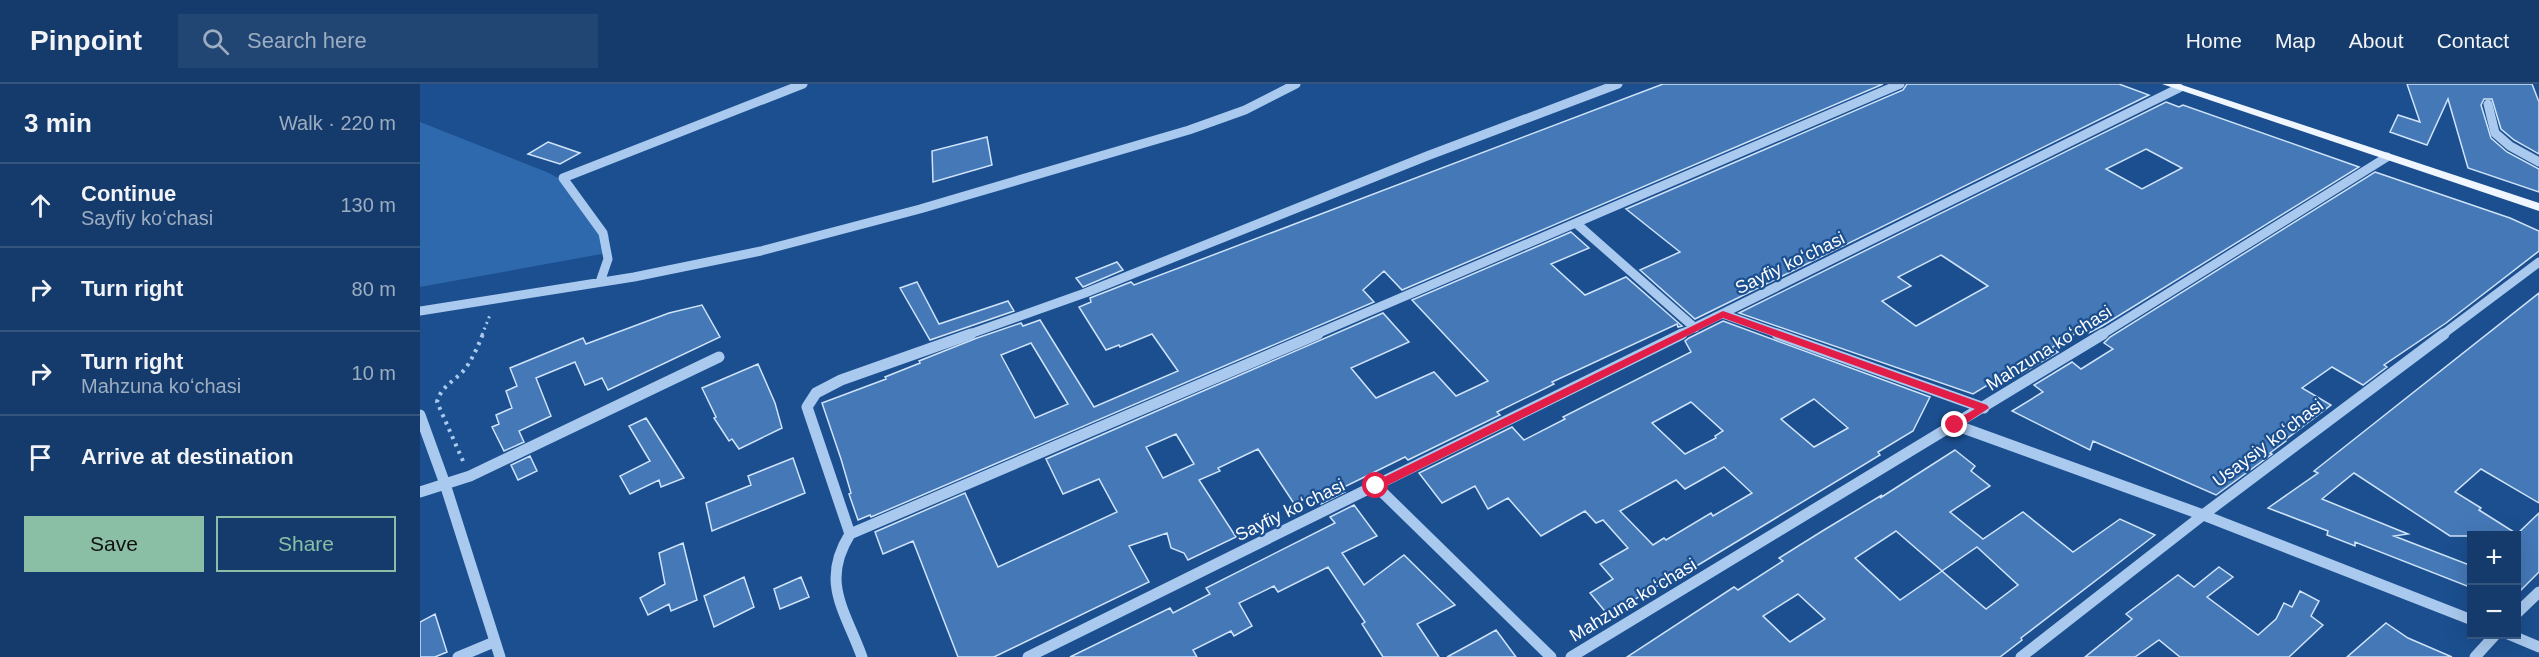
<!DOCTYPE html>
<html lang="en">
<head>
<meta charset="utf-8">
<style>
	:root { --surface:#143b6b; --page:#214673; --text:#f1f3f6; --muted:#9dadc1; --line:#33557e; --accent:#8abfa5 }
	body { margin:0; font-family:Arial,sans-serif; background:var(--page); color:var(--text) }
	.controls { position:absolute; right:18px; bottom:18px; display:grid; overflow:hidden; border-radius:0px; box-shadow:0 6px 24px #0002 }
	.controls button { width:54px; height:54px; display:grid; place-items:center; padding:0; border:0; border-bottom:2px solid var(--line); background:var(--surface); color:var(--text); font:30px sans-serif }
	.stop { position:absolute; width:18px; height:18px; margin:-14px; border:4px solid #e11d48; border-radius:50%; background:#fff }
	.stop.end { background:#e11d48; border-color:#fff; box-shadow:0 2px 6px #0008 }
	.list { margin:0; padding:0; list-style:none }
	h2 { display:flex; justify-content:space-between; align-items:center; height:78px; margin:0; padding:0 24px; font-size:26px }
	h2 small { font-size:20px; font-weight:400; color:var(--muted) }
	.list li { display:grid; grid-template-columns:39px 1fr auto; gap:18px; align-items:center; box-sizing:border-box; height:84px; padding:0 24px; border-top:2px solid var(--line) }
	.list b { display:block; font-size:22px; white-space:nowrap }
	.list p { margin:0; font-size:20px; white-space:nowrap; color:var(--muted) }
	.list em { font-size:20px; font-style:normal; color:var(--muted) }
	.actions { display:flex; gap:12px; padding:18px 24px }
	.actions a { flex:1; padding:14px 0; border:2px solid var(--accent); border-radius:0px; text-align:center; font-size:21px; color:var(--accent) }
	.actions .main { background:var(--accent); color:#111 }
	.icon { flex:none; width:33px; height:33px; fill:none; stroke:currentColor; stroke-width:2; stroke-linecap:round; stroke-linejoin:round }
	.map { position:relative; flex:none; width:2119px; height:573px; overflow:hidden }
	header { display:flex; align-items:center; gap:36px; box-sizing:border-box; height:84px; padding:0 30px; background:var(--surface); border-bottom:2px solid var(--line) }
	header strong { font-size:28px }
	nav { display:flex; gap:33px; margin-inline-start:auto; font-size:21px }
	.search { width:420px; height:54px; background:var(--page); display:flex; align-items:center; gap:15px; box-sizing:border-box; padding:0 21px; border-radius:0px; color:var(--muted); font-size:22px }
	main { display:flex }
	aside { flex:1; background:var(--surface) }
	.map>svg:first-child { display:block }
	.green { fill:#2e69ad }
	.building { fill:#4478b7; stroke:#cfe3fa; stroke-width:1.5; fill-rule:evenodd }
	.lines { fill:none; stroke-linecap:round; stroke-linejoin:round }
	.path-far1 { stroke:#a9c9ee; stroke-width:3; stroke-dasharray:2 4; stroke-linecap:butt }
	.path { stroke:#a9c9ee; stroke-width:4; stroke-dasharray:3 5; stroke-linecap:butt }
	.minor-far1 { stroke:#a9c9ee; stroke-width:9 }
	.minor { stroke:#a9c9ee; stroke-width:11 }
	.major { fill:#f0f6ff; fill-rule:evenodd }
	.route { fill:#e11d48 }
	.labels { text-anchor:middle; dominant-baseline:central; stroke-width:4.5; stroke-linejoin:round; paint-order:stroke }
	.street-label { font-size:18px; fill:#fff; stroke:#1b4f8f }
</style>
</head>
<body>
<header>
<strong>Pinpoint</strong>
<div class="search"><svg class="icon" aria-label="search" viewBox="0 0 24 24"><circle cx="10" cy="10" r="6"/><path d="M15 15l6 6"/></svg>Search here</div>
<nav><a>Home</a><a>Map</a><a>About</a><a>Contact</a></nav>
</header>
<main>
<aside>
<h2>3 min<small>Walk · 220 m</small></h2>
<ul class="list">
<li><svg class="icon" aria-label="ahead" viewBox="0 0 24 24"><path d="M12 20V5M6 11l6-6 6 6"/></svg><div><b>Continue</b><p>Sayfiy koʻchasi</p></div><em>130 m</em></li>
<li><svg class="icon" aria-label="right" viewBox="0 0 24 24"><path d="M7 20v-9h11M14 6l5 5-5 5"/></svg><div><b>Turn right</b></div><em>80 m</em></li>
<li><svg class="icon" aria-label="right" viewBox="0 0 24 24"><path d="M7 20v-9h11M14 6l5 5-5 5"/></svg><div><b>Turn right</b><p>Mahzuna koʻchasi</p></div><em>10 m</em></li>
<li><svg class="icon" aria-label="arrive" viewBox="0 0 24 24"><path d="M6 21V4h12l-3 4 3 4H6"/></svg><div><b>Arrive at destination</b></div></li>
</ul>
<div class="actions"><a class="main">Save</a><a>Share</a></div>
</aside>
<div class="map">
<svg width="2119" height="573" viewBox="0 0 2119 573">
	<rect width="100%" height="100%" fill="#1b4f8f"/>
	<path class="green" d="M 0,38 L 129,89 L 154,103 L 189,151 L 187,169 L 0,203 Z"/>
	<path class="building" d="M 1243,0 L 1463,0 L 982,206 L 964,187 L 943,206 L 954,218 L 451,433 L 450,431 L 438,436 L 429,410 L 431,409 L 421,375 L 402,319 L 466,295 L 465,293 L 500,279 L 499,277 L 557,254 L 601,239 L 603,242 L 620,236 L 674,323 L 758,287 L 732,250 L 700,263 L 699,261 L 686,266 L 659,223 L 671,218 L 670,214 L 711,198 L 714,201 ZM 611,259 L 648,320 L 615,334 L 581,271 Z
		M 1487,0 L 1699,0 L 1729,11 L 1275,235 L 1220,186 L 1260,168 L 1206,125 L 1483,6 Z
		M 1987,0 L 2112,0 L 2119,18 L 2119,70 L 2094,56 L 2081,45 L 2072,15 L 2064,15 L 2061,21 L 2071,54 L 2087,68 L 2119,85 L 2119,108 L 2048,84 L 2028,15 L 2007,61 L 1970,48 L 1978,31 L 2000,38 Z
		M 1746,18 L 1759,23 L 1763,21 L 1939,83 L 1682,242 L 1669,249 L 1663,245 L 1631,264 L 1638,268 L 1601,290 L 1594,285 L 1553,310 L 1319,229 ZM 1726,65 L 1762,84 L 1722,105 L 1686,85 ZM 1521,171 L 1568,202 L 1496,242 L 1462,217 L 1491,202 L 1478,193 Z
		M 567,53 L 572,81 L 513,98 L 512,67 Z
		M 128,58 L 160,69 L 140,80 L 108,70 Z
		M 1955,88 L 2090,134 L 2119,147 L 2119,167 L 2026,239 L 1964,281 L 1967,283 L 1943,301 L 1912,283 L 1882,304 L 1911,321 L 1865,356 L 1866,357 L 1850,369 L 1852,370 L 1796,411 L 1673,357 L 1670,366 L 1592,327 L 1623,308 L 1614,301 L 1652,278 L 1661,285 L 1693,265 L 1684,259 L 1690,253 Z
		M 1151,148 L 1169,164 L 1131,180 L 1165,211 L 1206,193 L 1262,242 L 1258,243 L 1257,240 L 1132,298 L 1134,300 L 1077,328 L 1080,331 L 988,376 L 985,373 L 922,404 L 925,408 L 901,420 L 895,412 L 875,421 L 838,365 L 798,384 L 800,387 L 779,396 L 816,453 L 768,476 L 764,469 L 751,464 L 747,449 L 709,462 L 729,498 L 574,573 L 538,573 L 493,457 L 463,470 L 455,448 L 545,409 L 578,483 L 697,428 L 679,395 L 643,410 L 626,375 L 963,229 L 989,258 L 931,284 L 956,314 L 1014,288 L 1036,312 L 1068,297 L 992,216 ZM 756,350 L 774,380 L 743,394 L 726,363 Z
		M 697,178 L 703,186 L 663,203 L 656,194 Z
		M 497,198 L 519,240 L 588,217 L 594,227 L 510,256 L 480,204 Z
		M 2119,209 L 2119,419 L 2061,385 L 2035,408 L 2061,424 L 2059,426 L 2097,450 L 2119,429 L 2119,488 L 2097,510 L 2097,452 L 2030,452 L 1934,389 L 1902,415 L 1988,450 L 1974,452 L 2052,482 L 2052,504 L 1935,458 L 1935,462 L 1907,451 L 1908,447 L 1848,424 L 1898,389 L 1894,387 Z
		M 282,221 L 300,253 L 188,306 L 182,294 L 165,301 L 155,278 L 116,294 L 131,332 L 99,347 L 104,358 L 84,367 L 72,343 L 79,340 L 76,331 L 92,324 L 86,307 L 97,302 L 90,284 L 163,254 L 166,260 L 249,229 Z
		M 1303,237 L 1510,313 L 1493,347 L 1458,368 L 1460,371 L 1260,492 L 1258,490 L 1188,531 L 1170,509 L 1193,495 L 1180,480 L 1208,464 L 1183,436 L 1176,439 L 1165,427 L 1121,452 L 1088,414 L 1068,425 L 1055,402 L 1022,419 L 999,389 L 1092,343 L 1104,356 L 1145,335 L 1143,333 L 1271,268 L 1265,257 L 1269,254 ZM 1394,315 L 1428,344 L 1394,363 L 1361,335 ZM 1271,318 L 1303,347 L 1295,352 L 1296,354 L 1265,370 L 1232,339 ZM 1304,383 L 1332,409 L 1293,432 L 1291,429 L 1246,456 L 1244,454 L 1233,461 L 1200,427 L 1256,396 L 1265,405 Z
		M 338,280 L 355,319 L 362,344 L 319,365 L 312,355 L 309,357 L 294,334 L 296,333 L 282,304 Z
		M 226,334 L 264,394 L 241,403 L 239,396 L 210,410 L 200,392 L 230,377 L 209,342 Z
		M 1535,366 L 1555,382 L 1551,387 L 1570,402 L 1530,428 L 1563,455 L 1603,428 L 1653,468 L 1700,435 L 1735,451 L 1601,554 L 1602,556 L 1580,573 L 1207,573 L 1314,503 L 1318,506 L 1363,477 L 1359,474 L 1404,446 L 1462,411 L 1460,414 ZM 1476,447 L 1522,487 L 1480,516 L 1435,474 ZM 1557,463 L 1598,501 L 1566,525 L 1522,487 ZM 1378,510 L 1405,535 L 1370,558 L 1343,532 Z
		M 110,372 L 117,387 L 98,396 L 91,381 Z
		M 373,374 L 385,409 L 292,447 L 286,419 L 331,401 L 328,392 Z
		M 934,421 L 957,452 L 922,469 L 944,501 L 984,471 L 1035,521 L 997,540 L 1019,573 L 963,573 L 942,540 L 945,538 L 908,483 L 858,508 L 854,502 L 819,519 L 832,542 L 814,552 L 811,547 L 773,566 L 777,573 L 650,573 L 750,524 L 753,529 L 790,510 L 786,504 L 915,439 L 910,433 Z
		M 263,459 L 277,516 L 251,527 L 249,520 L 228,531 L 220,514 L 245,500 L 239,469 Z
		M 1799,483 L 1813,493 L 1787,513 L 1838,551 L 1856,535 L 1864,519 L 1872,523 L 1880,507 L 1899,517 L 1891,532 L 1903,541 L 1869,573 L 1760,573 L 1739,556 L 1715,573 L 1665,573 L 1712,535 L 1706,530 L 1758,491 L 1774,503 Z
		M 324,493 L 334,523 L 294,543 L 284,512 Z
		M 381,493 L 389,513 L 360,525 L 354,505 Z
		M 15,530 L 27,568 L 15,573 L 0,573 L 0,538 Z
		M 1966,539 L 1988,554 L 2032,573 L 1927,573 Z
		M 1076,546 L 1096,573 L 1027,573 L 1060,555 Z"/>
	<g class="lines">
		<path class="path-far1" d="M 62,251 L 70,231"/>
		<path class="path" d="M 43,377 L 17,318 C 21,302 35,297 45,285 C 53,274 58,262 63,250"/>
		<path class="minor-far1" d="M 2068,20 L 2075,49 L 2090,62 L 2119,78
			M 1157,140 L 1275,244
			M 180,198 L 188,175 L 183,149 L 143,94 L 383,0
			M 0,227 L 214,193 L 341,167 L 500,125 L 769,46 L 825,26 L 876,0
			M 1303,230 L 1362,251
			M 547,251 L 665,209 L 1007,72 L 1198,0
			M 894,251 L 1480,0
			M 1259,251 L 1759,4
			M 1681,251 L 1967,73
			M 2022,251 L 2119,178"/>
		<path class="minor" d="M 1357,250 L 1564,324
			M 0,331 L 25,400 L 50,392 L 299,273
			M 1535,341 L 1783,431 L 2052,536
			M 956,402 L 1131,573
			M 0,408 L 25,400 L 80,573
			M 430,450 L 898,250
			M 2096,530 L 2119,508
			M 2088,550 L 2119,563
			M 38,573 L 74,558
			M 442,573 C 425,526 400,498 430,450 L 387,323 L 396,309 L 421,296 L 551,250
			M 608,573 L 1262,250
			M 1151,573 L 1683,250
			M 1601,573 L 1783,431 L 2024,250
			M 2055,573 L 2076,550"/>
		<path class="major" d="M 1742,0 L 1759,0 L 2119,119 L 2119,127 Z"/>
	</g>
	<path class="route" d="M 1303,227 L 1567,321 L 1569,324 L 1539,344 L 1532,344 L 1532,338 L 1555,325 L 1303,234 L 960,405 L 956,406 L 950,402 L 952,399 Z"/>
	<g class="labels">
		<g class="street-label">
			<text transform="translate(1370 179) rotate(-26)">Sayfiy koʻchasi</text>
			<text transform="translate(1629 264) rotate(-32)">Mahzuna koʻchasi</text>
			<text transform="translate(1848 359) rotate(-37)">Usaysiy koʻchasi</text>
			<text transform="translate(870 426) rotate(-26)">Sayfiy koʻchasi</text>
			<text transform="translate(1213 516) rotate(-31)">Mahzuna koʻchasi</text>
		</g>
	</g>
</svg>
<div class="controls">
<button>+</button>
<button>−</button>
</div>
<div class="stop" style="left:956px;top:402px"></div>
<div class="stop end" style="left:1535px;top:341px"></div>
</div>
</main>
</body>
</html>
